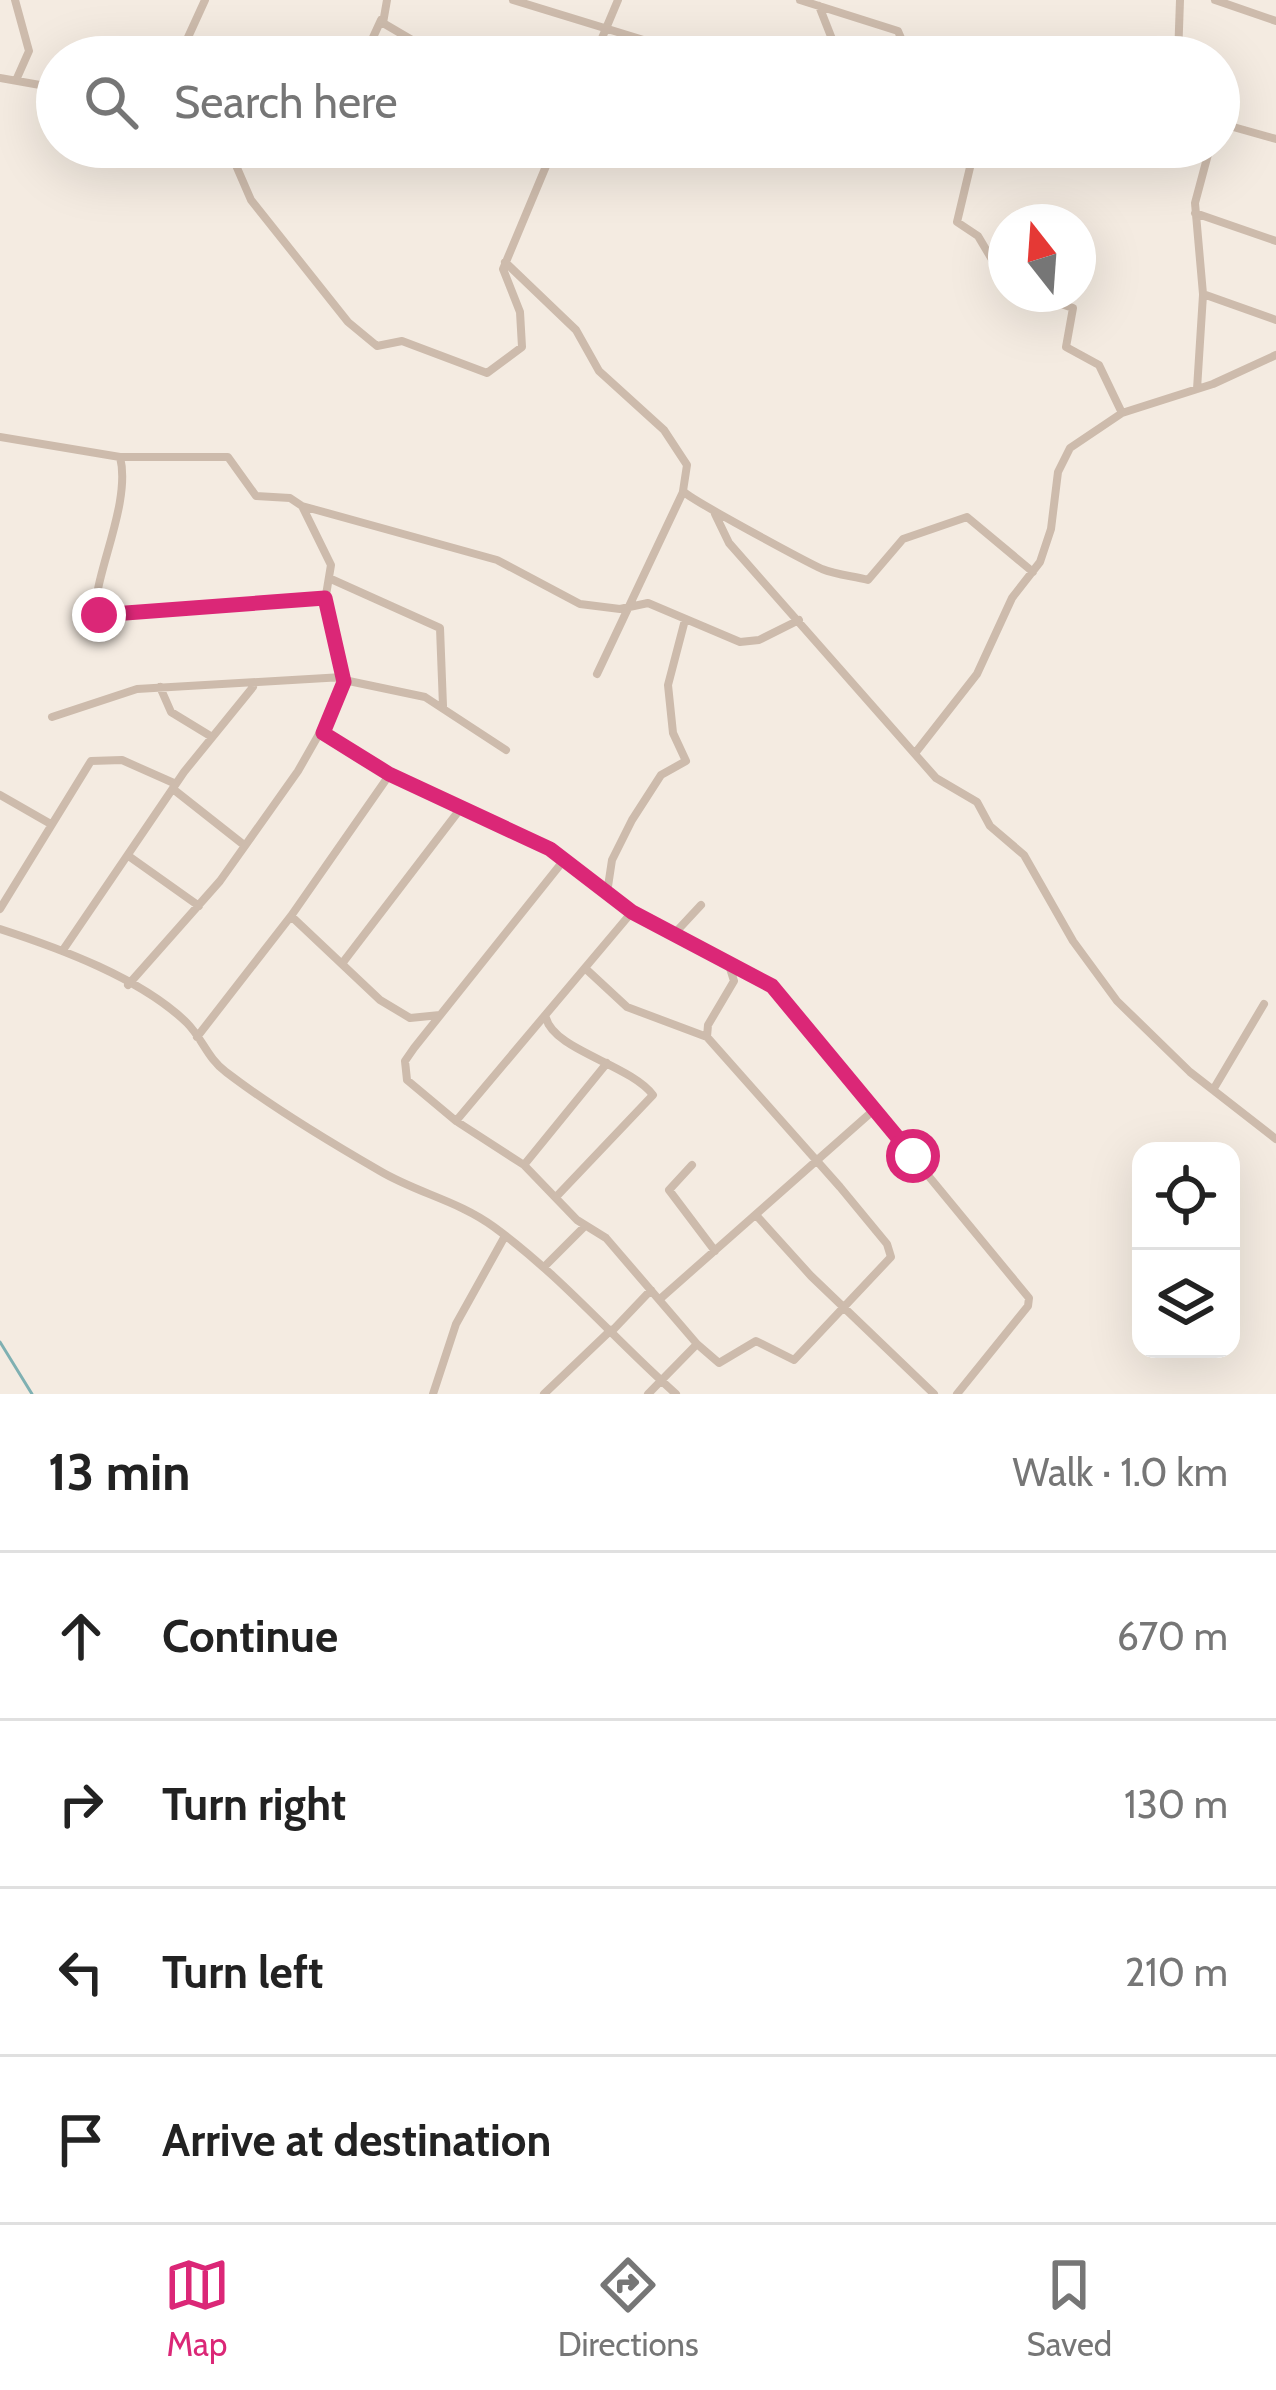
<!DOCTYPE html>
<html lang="en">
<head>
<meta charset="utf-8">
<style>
	:root { --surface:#fff; --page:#f2f2f2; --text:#222; --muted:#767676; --line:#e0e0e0; --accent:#db2777 }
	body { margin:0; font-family:Cabin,sans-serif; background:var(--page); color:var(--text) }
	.controls { position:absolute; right:36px; bottom:36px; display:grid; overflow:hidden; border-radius:24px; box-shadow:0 12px 48px #0002 }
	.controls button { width:108px; height:108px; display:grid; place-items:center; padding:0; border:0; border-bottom:3px solid var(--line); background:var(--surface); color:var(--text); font:60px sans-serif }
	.compass { position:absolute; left:988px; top:204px; width:108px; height:108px; border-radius:50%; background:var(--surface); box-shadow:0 12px 48px #0002; rotate:343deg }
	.stop { position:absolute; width:36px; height:36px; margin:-27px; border:9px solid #db2777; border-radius:50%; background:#fff }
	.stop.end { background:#db2777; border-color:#fff; box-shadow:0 3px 12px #0008 }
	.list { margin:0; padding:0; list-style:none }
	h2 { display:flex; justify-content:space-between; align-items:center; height:156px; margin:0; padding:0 48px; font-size:51px }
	h2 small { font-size:39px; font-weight:400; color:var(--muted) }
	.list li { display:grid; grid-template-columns:78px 1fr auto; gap:36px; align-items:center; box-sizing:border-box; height:168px; padding:0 48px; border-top:3px solid var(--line) }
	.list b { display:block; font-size:45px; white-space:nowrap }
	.list em { font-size:39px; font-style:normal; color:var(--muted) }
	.icon { flex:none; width:66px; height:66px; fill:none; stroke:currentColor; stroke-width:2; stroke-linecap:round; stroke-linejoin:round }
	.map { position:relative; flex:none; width:1276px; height:1394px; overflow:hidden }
	.search { position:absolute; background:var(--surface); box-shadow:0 12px 48px #0002; left:36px; right:36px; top:36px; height:132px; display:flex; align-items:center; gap:30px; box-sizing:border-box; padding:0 42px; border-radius:66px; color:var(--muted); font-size:45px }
	.sheet { height:828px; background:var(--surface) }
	nav { display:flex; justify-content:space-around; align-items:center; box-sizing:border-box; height:168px; border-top:3px solid var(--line); background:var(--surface); font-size:33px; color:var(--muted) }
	nav a { display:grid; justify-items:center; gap:6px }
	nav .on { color:var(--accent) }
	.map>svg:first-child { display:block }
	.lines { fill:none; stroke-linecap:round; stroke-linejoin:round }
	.stream { stroke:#7fb0b2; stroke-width:3 }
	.street { stroke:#cdbbac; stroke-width:8 }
	.route { stroke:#db2777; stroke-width:15 }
</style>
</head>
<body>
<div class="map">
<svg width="1276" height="1394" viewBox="0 0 1276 1394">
	<rect width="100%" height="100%" fill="#f4ebe1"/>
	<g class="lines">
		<path class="stream" d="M 0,1342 L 32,1394"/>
		<path class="street" d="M 15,0 L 29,51 L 17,78
			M 387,0 L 383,23 L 441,57
			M 513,0 L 699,57
			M 800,0 L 898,31 L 909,57
			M 1215,0 L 1276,21
			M 819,6 L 834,44 L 859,57
			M 179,57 L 205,0
			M 364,57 L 381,20
			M 594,57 L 618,0
			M 1178,57 L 1180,0
			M 0,78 L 57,88
			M 1219,123 L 1276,139
			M 228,147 L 251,200 L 348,322 L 377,346 L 402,341 L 487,373 L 522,347 L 520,312 L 503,269 L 554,147
			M 581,147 L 627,162
			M 968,147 L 972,159 L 957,222 L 978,236 L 1006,283
			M 1210,147 L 1195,203 L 1203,294 L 1276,320
			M 1195,213 L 1276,241
			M 505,262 L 576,330 L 599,371 L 664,430 L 687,465 L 683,491 C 689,499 805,561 822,569 C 837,575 853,576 868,580 L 903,539 L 967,517 L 1033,572
			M 1032,294 L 1073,308 L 1066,347 L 1099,365 L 1122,413
			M 1197,389 L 1203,295
			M 0,437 L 120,457 C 133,507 85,593 99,615 L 325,598
			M 120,457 L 228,457 L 256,496 L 290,498 L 302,506 L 331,565 L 325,601 L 343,692 L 298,771 L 220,881 L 128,985
			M 302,506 L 497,560 L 580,604 L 620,609 L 648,603 L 740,642 L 759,640 L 799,620
			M 715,514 L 729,543 L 936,778 L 977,802 L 990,826 L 1024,855 L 1073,941 L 1117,1001 L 1190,1072 L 1276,1139
			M 331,579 L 440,628 L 443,706
			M 597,674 L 683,492
			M 344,680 L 425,697 L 506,750
			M 160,687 L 171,712 L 212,737
			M 52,717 L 137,689 L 343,677
			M 323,733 L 390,774 L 550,849 L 632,912 L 772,986 L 1029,1298 L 1028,1306 L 957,1394
			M 916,752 L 977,674 L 1012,598 L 1040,562 L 1051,529 L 1058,472 L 1070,448 L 1122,413 L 1213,384 L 1276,355
			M 173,789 L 244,845
			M 0,795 L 49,823
			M 130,857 L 199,906
			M 564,860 L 414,1048 L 405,1061 L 407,1080 L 456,1121 L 524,1165 L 577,1220 L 606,1238 L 697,1344
			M 607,893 L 612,860 L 632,820 L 661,775 L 686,761 L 673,733 L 668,685 L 685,620
			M 0,909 L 91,761 L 122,760 L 176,784
			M 291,916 L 380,1000 L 410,1018 L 440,1015
			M 0,929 C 59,948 141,978 187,1023 C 202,1038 208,1059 226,1072 C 273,1108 328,1141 380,1171 C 417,1193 459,1201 494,1227 C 561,1276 614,1339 676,1394
			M 674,934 L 701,905
			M 63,950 L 184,772 L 253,687
			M 344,961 L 461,808
			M 586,969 L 627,1007 L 707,1037
			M 546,1018 C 554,1050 631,1065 653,1095 L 556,1197
			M 197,1037 L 291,916 L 390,774
			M 1213,1090 L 1264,1004
			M 456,1121 L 632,912
			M 524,1165 L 607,1063
			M 692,1165 L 669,1190 L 715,1251
			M 756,1215 L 811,1276 L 934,1394
			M 544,1267 L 585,1226
			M 660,1299 L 875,1109
			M 612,1331 L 651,1290
			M 433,1394 L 456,1324 L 505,1236
			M 544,1394 L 611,1330
			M 648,1394 L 697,1344 L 719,1363 L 756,1341 L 794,1360 L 891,1257 L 887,1244 L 840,1187 L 707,1037 L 708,1025 L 734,981 L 729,965"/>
	</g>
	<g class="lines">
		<path class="route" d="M 99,615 L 325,598 L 344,682 L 323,733 L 389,774 L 550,849 L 632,912 L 772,986 L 913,1156"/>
	</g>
</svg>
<div class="controls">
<button><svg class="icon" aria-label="locate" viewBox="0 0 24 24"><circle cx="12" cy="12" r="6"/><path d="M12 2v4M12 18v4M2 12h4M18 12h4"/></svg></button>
<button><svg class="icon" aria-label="layers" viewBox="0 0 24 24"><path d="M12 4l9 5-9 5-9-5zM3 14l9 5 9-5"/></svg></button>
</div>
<svg class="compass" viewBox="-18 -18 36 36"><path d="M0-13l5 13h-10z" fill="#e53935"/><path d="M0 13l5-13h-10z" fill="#767676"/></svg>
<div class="stop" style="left:913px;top:1156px"></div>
<div class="stop end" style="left:99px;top:615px"></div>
<div class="search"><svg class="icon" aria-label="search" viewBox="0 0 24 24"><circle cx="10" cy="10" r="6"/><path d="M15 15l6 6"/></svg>Search here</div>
</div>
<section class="sheet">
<h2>13 min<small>Walk · 1.0 km</small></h2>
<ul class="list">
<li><svg class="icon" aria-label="ahead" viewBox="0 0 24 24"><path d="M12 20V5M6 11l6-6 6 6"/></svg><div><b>Continue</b></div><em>670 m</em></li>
<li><svg class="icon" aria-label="right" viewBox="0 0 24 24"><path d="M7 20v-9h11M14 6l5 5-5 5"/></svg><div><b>Turn right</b></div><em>130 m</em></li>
<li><svg class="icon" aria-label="left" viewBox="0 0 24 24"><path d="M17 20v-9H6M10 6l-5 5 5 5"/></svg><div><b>Turn left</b></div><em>210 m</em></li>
<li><svg class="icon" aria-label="arrive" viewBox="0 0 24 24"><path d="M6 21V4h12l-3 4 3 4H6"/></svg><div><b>Arrive at destination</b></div></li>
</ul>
</section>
<nav>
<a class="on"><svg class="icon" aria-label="map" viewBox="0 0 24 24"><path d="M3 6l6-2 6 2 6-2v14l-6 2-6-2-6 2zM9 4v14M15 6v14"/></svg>Map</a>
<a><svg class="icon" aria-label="directions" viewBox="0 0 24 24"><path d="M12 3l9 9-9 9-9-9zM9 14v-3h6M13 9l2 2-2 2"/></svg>Directions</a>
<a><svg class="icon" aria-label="saved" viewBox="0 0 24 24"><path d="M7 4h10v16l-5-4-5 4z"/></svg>Saved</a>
</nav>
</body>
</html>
